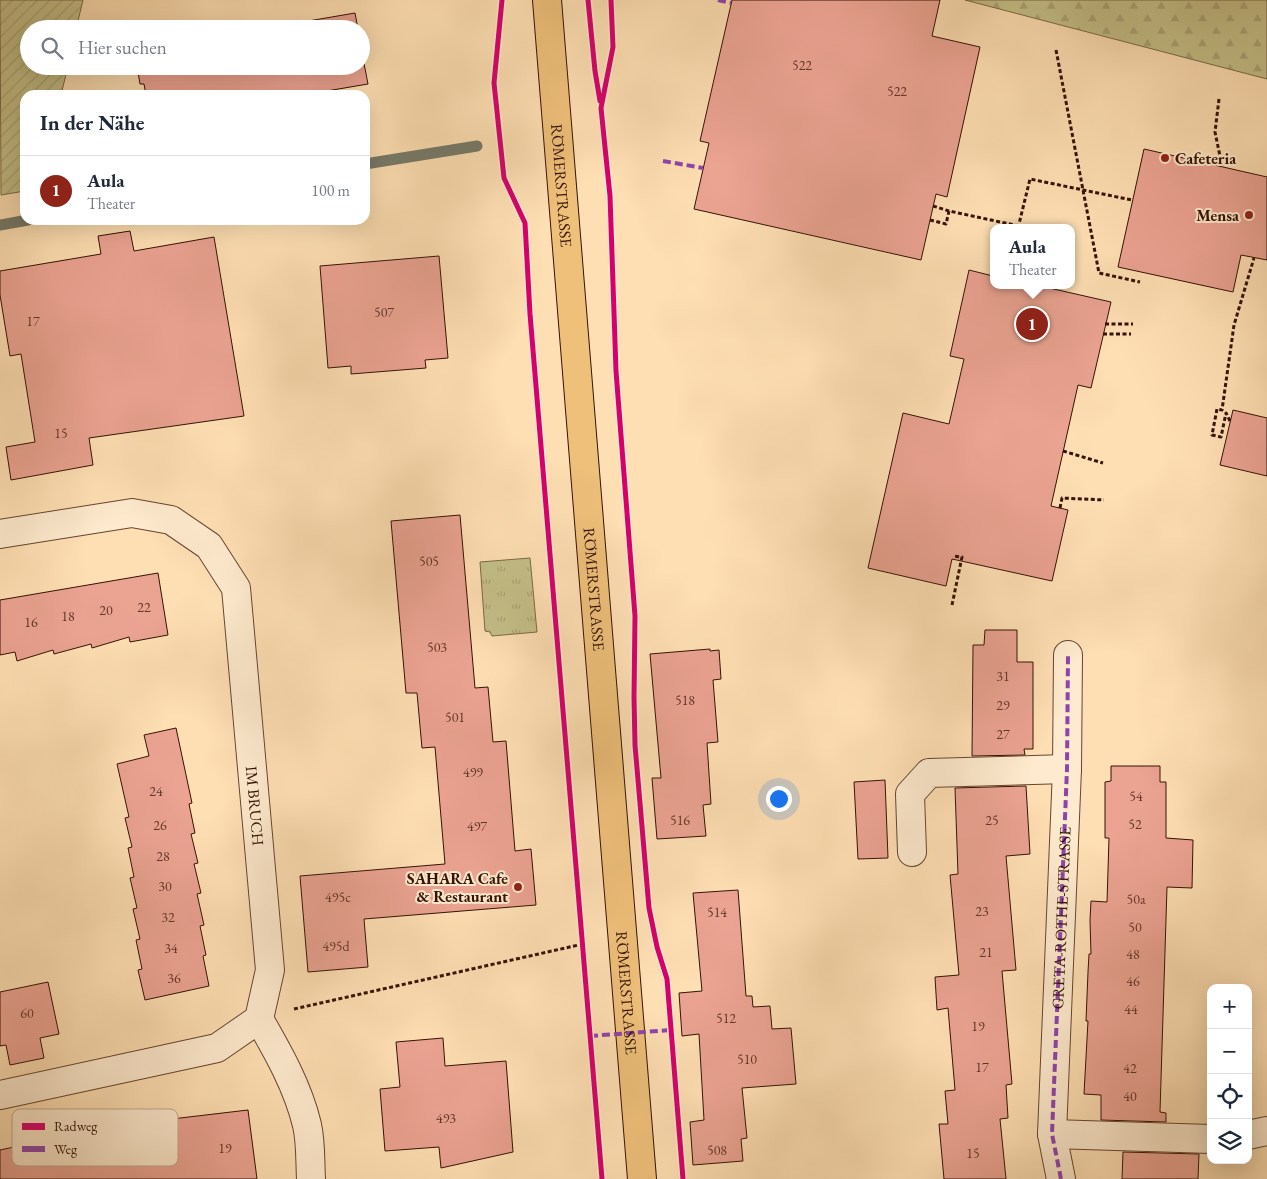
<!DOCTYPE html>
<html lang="de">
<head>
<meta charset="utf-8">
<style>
	:root { --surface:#fff; --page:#f2f2f3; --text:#1f2937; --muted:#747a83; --line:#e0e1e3; --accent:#8f2418 }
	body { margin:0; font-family:"EB Garamond",serif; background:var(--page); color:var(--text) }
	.controls { position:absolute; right:15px; bottom:15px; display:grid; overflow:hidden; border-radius:10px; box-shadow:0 5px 20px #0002 }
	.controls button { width:45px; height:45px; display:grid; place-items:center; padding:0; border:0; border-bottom:1px solid var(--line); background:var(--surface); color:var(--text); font:25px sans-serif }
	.you { position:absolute; left:778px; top:798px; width:18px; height:18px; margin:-12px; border:4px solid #fff; border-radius:50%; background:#1a73e8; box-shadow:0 0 0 8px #1a73e833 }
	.badge { display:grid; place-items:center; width:32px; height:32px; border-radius:50%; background:var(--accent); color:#fff; font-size:16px; font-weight:700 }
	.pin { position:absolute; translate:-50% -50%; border:2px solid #fff; box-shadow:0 1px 5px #0006 }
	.popup { position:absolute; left:990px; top:224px; width:85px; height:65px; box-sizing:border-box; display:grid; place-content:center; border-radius:10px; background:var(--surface); filter:drop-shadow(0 1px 4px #0005); font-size:16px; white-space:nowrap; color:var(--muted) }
	.popup b { font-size:19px; color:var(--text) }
	.popup::after { content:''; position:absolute; left:50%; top:100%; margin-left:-10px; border:10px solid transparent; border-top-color:var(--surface) }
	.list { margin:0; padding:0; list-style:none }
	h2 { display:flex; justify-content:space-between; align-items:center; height:65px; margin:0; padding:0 20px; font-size:21px }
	h2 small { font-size:16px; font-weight:400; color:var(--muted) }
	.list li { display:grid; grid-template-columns:32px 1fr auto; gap:15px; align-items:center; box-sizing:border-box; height:70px; padding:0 20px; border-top:1px solid var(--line) }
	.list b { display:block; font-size:19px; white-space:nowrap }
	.list p { margin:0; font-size:16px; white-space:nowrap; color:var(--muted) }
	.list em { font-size:16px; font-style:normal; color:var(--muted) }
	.icon { flex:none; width:28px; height:28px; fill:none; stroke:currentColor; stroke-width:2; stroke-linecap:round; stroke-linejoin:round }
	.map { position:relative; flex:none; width:1267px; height:1179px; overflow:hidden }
	.search { position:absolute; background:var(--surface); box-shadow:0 5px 20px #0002; left:20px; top:20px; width:350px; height:55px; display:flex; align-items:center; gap:12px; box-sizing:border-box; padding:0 18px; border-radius:28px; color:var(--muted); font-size:19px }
	.panel { position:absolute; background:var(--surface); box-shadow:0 5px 20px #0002; left:20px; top:90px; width:350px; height:135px; border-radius:15px }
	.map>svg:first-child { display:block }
	.grass { fill:url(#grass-tufts); stroke:#7c6946 }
	.forest { fill:url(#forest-firs); stroke:#7c6946 }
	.garden { fill:url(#garden-furrows); stroke:#7c6946 }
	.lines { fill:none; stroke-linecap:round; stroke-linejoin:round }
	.stream { stroke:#757969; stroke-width:11 }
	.building { fill:#eba392; stroke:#341204 }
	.minor-casing { stroke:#664530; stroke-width:30 }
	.major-casing { stroke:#341204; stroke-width:30 }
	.path { stroke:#341204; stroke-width:3; stroke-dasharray:4 2.5; stroke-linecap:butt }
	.minor { stroke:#feeace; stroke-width:28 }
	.major { stroke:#efc07a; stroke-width:28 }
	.quiet { stroke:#8e44ad; stroke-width:4; stroke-dasharray:8 4; stroke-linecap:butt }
	.cycleway-casing { stroke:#feeace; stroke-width:8 }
	.cycleway { stroke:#d6006c; stroke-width:5 }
	.poi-dot { fill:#8f2418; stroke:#feeace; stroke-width:2 }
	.labels { text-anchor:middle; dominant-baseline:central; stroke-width:4; stroke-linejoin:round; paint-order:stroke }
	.number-label { font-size:14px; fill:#623628 }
	.poi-label { font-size:16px; font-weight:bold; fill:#341204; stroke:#feeace; text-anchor:end }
	.street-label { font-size:16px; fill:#341204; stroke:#feeace }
	.key { fill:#feeace; stroke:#c1a991; stroke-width:1 }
	.key-label { font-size:14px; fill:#341204 }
</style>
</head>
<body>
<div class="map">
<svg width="1267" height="1179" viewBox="0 0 1267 1179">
	<defs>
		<pattern id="grass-tufts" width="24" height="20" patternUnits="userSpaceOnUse" patternTransform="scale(1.25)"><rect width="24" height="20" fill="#c5c089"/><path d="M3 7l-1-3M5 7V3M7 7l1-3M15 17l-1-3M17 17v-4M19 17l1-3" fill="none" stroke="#aaa475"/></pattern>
		<pattern id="forest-firs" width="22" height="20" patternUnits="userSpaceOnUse" patternTransform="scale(1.25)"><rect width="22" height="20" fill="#c5c089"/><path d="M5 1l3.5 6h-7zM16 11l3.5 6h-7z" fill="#aaa475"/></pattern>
		<pattern id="garden-furrows" width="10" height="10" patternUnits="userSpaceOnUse" patternTransform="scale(1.25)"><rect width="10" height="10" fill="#c5c089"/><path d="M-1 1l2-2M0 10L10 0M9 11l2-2" fill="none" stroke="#aaa475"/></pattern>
	</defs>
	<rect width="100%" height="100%" fill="#fedfb3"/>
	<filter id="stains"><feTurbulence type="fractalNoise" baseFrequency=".004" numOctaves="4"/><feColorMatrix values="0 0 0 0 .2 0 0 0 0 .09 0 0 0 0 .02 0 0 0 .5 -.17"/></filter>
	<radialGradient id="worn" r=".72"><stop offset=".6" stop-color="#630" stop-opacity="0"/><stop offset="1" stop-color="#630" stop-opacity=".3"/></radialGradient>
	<path class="grass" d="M 530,558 L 537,632 L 492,636 L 490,632 L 485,631 L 480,562 Z"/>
	<path class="forest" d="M 965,0 L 1267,0 L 1267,79 Z"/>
	<path class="garden" d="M 0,0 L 83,0 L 76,29 L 29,29 L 29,66 L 68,66 L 61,95 L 25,95 L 25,191 L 1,195 Z"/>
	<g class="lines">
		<path class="stream" d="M 365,164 L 477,146
			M 0,225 L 28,220"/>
	</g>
	<path class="building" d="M 732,0 L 940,0 L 932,36 L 980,47 L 947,197 L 936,194 L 921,260 L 694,209 L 709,143 L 700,141 Z
		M 355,13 L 358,29 L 247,29 L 285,22 L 285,25 Z
		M 361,48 L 368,84 L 303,95 L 146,95 L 144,84 L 140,84 L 137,66 L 361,66 Z
		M 1144,149 L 1267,177 L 1267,260 L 1241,255 L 1233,292 L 1118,267 Z
		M 130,231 L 134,251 L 214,237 L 244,416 L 89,438 L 93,465 L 11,480 L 6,447 L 35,442 L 21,354 L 10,356 L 0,295 L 0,271 L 101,254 L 98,236 Z
		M 439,256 L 448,358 L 425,360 L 426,368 L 351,374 L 351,366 L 328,368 L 320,266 Z
		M 969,270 L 993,276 L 993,285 L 1036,285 L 1111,302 L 1091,388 L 1078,385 L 1051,506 L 1068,510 L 1052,581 L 952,559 L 946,586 L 868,568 L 903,413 L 949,424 L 964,359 L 950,356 Z
		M 1233,410 L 1267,418 L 1267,476 L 1220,465 Z
		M 460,515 L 475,688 L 488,687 L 493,742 L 506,741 L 515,851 L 531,849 L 536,905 L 364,919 L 368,967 L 308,972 L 300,876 L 445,864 L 435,747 L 422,748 L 417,693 L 406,693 L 391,521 Z
		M 158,573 L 168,635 L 130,642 L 129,637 L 92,648 L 91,644 L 54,654 L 53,650 L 17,661 L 15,652 L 0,655 L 0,600 Z
		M 985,630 L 1017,630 L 1017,662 L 1033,662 L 1033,749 L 1024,749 L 1025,755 L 972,756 L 973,645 L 984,645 Z
		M 710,649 L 710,651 L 719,650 L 721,679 L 713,680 L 718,742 L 707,743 L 711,804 L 703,805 L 706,836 L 657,839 L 652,778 L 661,778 L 650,654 Z
		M 176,728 L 192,803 L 189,804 L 195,833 L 191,834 L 198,863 L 194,864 L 201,893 L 197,894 L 204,925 L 200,926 L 206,955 L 203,956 L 209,986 L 145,1000 L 138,970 L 142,969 L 136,940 L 140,939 L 133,909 L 137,908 L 130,878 L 134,877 L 128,848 L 132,847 L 125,818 L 129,817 L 117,764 L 149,756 L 144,735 Z
		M 1111,766 L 1160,766 L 1160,782 L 1166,782 L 1166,838 L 1193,840 L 1192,888 L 1167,887 L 1160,1112 L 1166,1113 L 1166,1122 L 1101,1120 L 1101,1095 L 1084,1094 L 1088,1021 L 1086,1021 L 1088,972 L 1089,954 L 1091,954 L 1090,920 L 1091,901 L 1107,902 L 1109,838 L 1105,838 L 1105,782 L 1111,781 Z
		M 885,780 L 888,858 L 858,859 L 854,782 Z
		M 1026,786 L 1030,854 L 1006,856 L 1016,970 L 1002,971 L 1012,1084 L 1006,1085 L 1008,1118 L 1000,1119 L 1006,1179 L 944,1179 L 939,1124 L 948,1124 L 945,1091 L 955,1090 L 948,1008 L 937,1010 L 935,977 L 959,975 L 950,875 L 958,874 L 955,788 Z
		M 738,890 L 746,996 L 752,996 L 753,1007 L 770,1006 L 772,1029 L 791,1028 L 796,1084 L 742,1088 L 747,1138 L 741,1139 L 743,1161 L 693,1165 L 690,1122 L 704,1120 L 699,1034 L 682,1036 L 679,993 L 702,991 L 693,893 Z
		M 48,982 L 59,1034 L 40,1038 L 44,1058 L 10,1065 L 6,1045 L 0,1046 L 0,992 Z
		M 443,1038 L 445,1066 L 506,1061 L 513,1152 L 441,1168 L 439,1147 L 385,1151 L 380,1089 L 400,1087 L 396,1042 Z
		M 248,1110 L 257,1179 L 0,1179 L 0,1150 L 28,1144 L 88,1138 L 88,1135 L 139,1130 L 138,1123 Z
		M 1123,1152 L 1199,1154 L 1198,1179 L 1122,1179 Z"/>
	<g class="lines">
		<defs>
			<g id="minor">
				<path id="s1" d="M 0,534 L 132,513 L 171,520 L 209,546 L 236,588 L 270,970 L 259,1019 L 217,1048 L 0,1095"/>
				<path d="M 912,852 L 910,794 L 929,773 L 1067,769"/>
				<path d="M 259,1019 C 278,1052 298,1087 307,1125 C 311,1142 310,1161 311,1179"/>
				<path d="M 1052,1134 L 1211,1139"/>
				<path d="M 1248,1135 L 1267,1131"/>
				<path id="s2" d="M 1061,1179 L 1052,1134 L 1067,769 L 1068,655"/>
			</g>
			<g id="major">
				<path id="s3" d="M 547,0 L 642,1179"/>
			</g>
		</defs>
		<use href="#minor" class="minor-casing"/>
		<use href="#major" class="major-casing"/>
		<path class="path" d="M 1056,50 L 1099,273 L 1140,282
			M 1219,99 L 1215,132 L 1222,166
			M 933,206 L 949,211
			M 930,220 L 946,224 L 949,211 L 1019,226
			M 1018,228 L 1030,179 L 1132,200
			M 1105,324 L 1133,324
			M 1103,334 L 1131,334
			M 1230,421 L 1226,413 L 1221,437 L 1212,435 L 1217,409 L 1222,410 L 1234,325 L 1254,258
			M 1063,451 L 1103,463
			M 1060,508 L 1062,498 L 1104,500
			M 952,605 L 962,557 L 953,556
			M 294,1009 L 583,944"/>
		<use href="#minor" class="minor"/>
		<use href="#major" class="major"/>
		<path class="quiet" d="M 718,0 L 731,3
			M 663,161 L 703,168
			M 590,1036 L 671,1030
			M 1061,1179 L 1052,1134 L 1067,769 L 1068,655"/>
		<defs>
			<path id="cycleway" d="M 502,0 L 494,83 L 504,178 L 525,223 L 530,314 L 602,1179
				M 588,0 L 595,71 L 600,101
				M 611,0 L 613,47 L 601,108 L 610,196 L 616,371 L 635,616 L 634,697 L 635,745 L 649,908 L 657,947 L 667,979 L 683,1179"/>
		</defs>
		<use href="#cycleway" class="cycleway-casing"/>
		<use href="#cycleway" class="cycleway"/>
	</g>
	<g class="poi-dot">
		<circle cx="1165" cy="158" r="5"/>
		<circle cx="1249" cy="215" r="5"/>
		<circle cx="518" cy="887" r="5"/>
	</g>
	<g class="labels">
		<g class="number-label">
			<text x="802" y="65">522</text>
			<text x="897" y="91">522</text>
			<text x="384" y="312">507</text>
			<text x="33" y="321">17</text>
			<text x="61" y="433">15</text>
			<text x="429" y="561">505</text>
			<text x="144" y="607">22</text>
			<text x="106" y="610">20</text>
			<text x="68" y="616">18</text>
			<text x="31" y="622">16</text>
			<text x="437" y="647">503</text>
			<text x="1003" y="676">31</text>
			<text x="685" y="700">518</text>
			<text x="1003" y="705">29</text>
			<text x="455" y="717">501</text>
			<text x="1003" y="734">27</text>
			<text x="473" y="772">499</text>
			<text x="156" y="791">24</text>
			<text x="1136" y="796">54</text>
			<text x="680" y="820">516</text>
			<text x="992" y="820">25</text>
			<text x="1135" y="824">52</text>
			<text x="160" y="825">26</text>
			<text x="477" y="826">497</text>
			<text x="163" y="856">28</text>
			<text x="165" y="886">30</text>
			<text x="338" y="897">495c</text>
			<text x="1136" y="899">50a</text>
			<text x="982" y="911">23</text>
			<text x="717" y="912">514</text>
			<text x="168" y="917">32</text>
			<text x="1135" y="927">50</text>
			<text x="336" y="946">495d</text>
			<text x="171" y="948">34</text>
			<text x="986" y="952">21</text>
			<text x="1133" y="954">48</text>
			<text x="174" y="978">36</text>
			<text x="1133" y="981">46</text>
			<text x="1131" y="1009">44</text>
			<text x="27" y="1013">60</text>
			<text x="726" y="1018">512</text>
			<text x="978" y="1026">19</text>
			<text x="747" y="1059">510</text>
			<text x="982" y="1067">17</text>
			<text x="1130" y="1068">42</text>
			<text x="1130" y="1096">40</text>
			<text x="446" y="1118">493</text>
			<text x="225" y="1148">19</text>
			<text x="717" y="1150">508</text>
			<text x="973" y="1153">15</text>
		</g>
		<g class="poi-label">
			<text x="1175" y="158" text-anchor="start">Cafeteria</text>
			<text x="1239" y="215">Mensa</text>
			<text x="508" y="878">SAHARA Cafe<tspan x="508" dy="18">&amp; Restaurant</tspan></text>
		</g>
		<g class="street-label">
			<text stroke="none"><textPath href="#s3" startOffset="186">RÖMERSTRASSE</textPath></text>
			<text stroke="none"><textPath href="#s3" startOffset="591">RÖMERSTRASSE</textPath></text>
			<text stroke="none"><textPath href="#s1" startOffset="488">IM BRUCH</textPath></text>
			<text stroke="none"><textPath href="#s2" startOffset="262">GRETA-ROTHE-STRASSE</textPath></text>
			<text stroke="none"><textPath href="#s3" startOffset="996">RÖMERSTRASSE</textPath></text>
		</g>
	</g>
	<rect x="12" y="1109" width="166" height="57" rx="8" class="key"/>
	<rect x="22" y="1123" width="23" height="7" fill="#d6006c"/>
	<rect x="22" y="1146" width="23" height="6" fill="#8e44ad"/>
	<g class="key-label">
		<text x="54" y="1131">Radweg</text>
		<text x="54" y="1154">Weg</text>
	</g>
	<rect width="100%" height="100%" filter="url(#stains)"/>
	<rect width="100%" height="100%" fill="url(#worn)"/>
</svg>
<div class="controls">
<button>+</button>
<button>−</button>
<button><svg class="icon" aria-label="locate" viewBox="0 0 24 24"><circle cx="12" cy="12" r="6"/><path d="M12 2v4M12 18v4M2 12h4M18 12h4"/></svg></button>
<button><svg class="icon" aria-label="layers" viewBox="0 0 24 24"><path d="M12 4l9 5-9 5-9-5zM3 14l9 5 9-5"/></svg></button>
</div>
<div class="you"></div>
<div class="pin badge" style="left:1032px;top:324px">1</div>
<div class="popup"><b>Aula</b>Theater</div>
<div class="search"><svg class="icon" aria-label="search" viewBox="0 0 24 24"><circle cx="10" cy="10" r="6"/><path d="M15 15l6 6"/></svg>Hier suchen</div>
<section class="panel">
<h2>In der Nähe<small></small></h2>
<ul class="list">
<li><span class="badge">1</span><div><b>Aula</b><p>Theater</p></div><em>100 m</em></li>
</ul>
</section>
</div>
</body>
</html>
